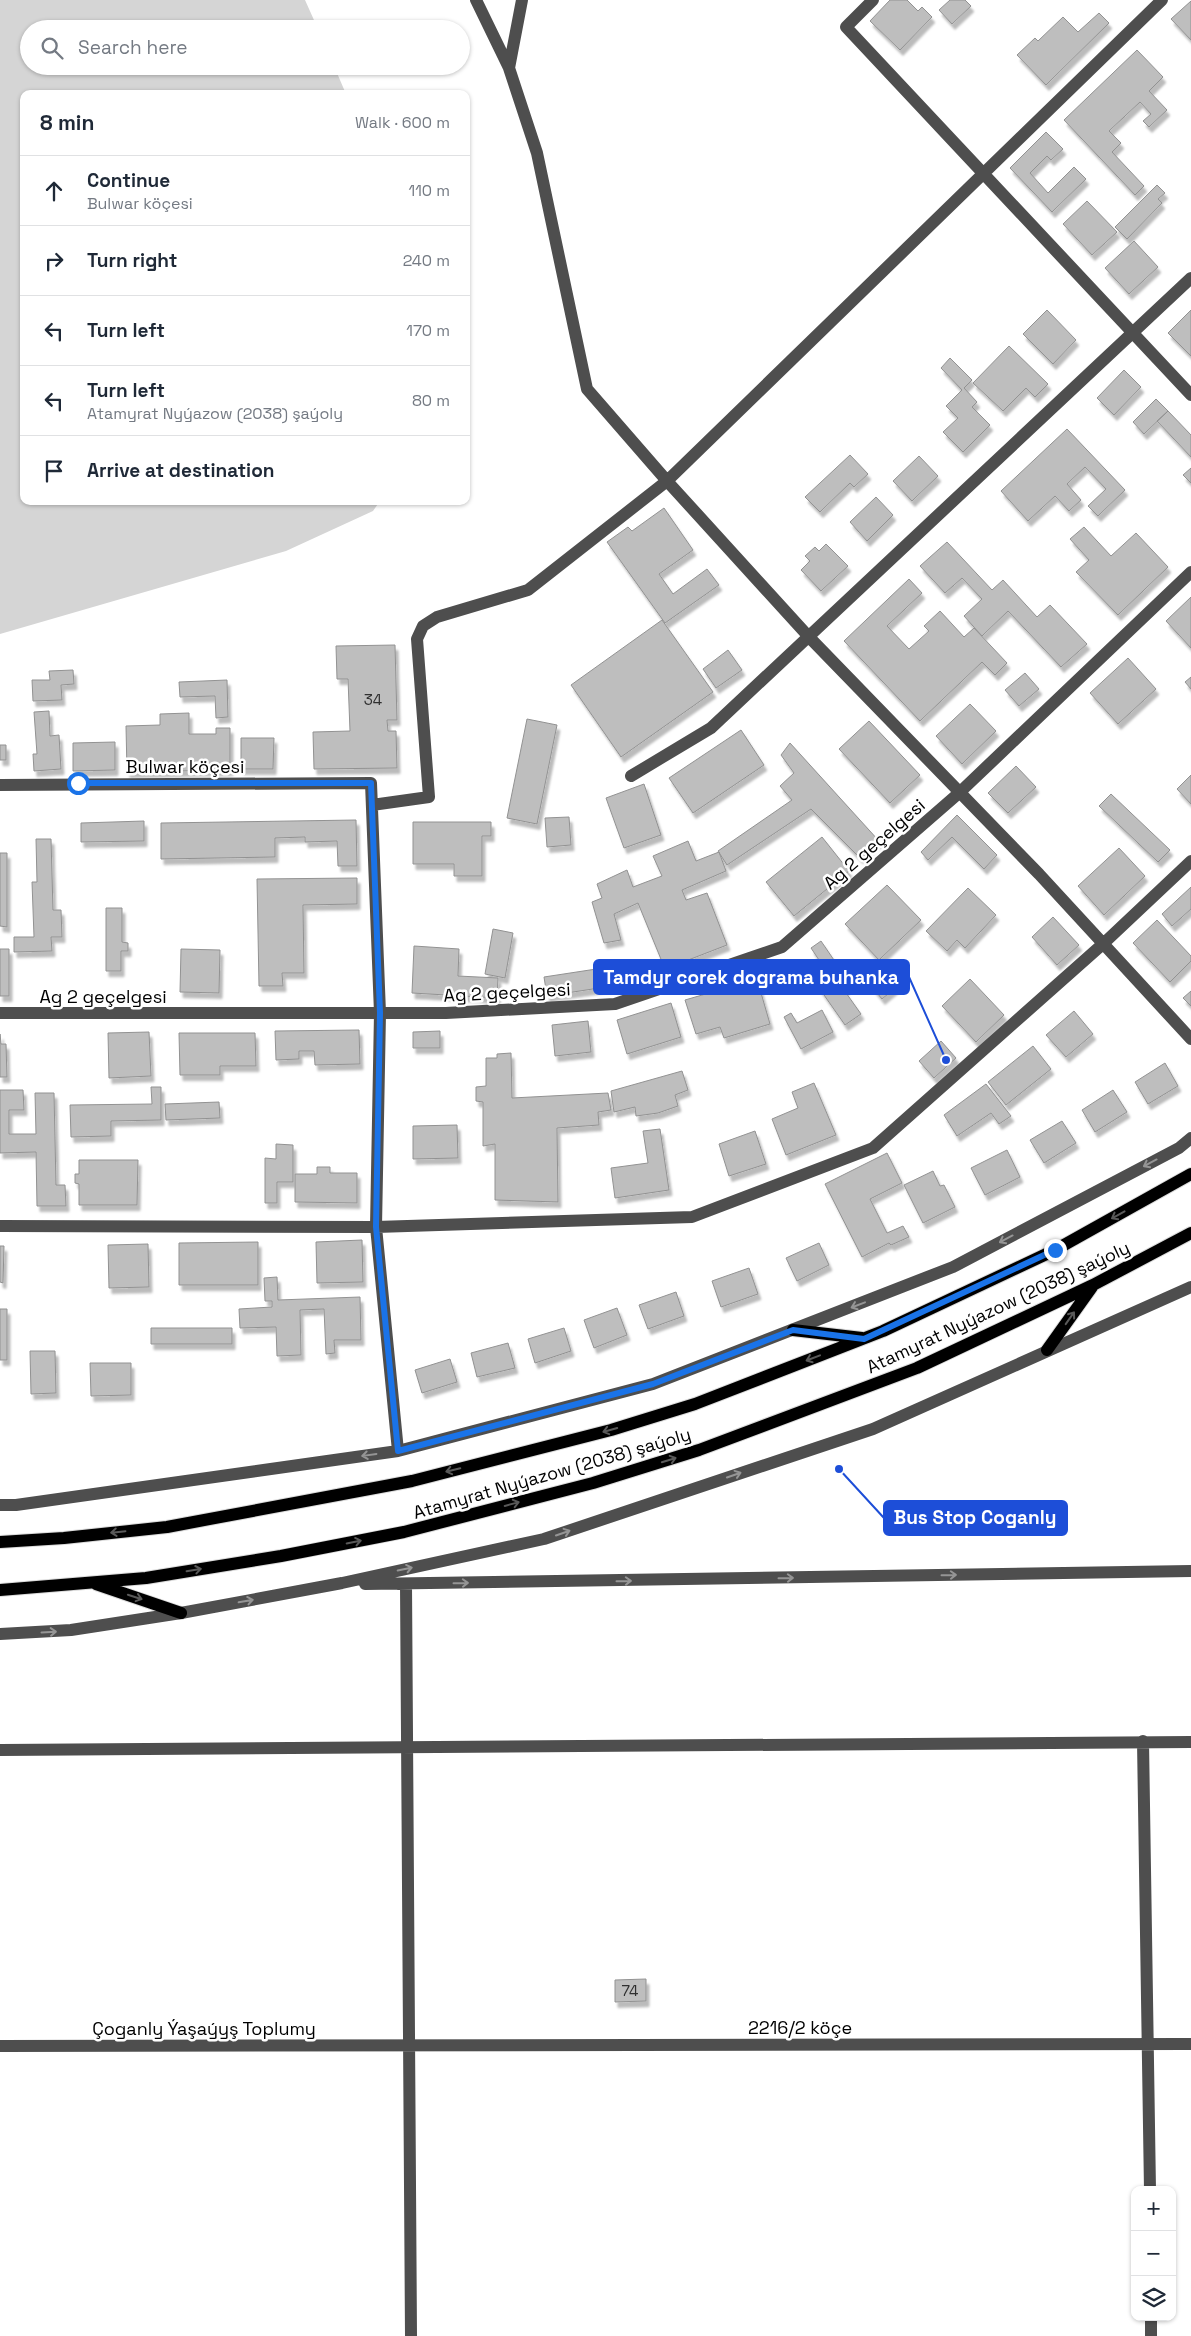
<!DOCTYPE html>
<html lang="en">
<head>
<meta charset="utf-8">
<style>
	:root { --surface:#fff; --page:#f6f6f7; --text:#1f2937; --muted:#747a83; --line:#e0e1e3 }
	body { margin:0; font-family:"Space Grotesk",sans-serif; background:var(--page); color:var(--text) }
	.controls { position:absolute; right:15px; bottom:15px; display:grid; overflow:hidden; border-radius:10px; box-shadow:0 1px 4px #0004 }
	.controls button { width:45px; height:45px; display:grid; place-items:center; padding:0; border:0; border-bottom:1px solid var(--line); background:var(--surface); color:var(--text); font:25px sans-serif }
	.stop { position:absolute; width:15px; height:15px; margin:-11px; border:4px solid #1a73e8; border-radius:50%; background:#fff }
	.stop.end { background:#1a73e8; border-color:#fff; box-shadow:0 1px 5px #0008 }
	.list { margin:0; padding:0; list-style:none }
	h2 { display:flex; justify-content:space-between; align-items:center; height:65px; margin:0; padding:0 20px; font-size:21px }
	h2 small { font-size:16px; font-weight:400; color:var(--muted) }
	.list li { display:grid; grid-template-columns:32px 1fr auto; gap:15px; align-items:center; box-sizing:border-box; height:70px; padding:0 20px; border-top:1px solid var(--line) }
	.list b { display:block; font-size:19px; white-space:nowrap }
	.list p { margin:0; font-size:16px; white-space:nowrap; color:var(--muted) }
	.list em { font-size:16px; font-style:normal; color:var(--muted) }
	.icon { flex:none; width:28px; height:28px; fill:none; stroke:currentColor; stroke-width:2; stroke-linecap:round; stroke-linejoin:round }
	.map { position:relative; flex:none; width:1191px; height:2336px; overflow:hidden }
	.search { position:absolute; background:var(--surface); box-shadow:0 1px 4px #0004; left:20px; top:20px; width:450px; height:55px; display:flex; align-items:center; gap:12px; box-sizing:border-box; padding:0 18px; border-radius:28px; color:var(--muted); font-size:19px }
	.panel { position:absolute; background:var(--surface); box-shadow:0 1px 4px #0004; left:20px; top:90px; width:450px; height:415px; border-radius:10px }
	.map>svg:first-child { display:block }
	.green { fill:#d5d5d5 }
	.building { fill:#bebebe; stroke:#929292; filter:url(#shadow) }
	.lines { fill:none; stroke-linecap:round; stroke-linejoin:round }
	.major-casing { stroke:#dbdbdb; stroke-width:14 }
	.minor { stroke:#4e4e4e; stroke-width:12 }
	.major { stroke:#000; stroke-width:12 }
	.oneway { stroke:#959595 }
	.oneway2 { stroke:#595959 }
	.route { stroke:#1a73e8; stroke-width:6 }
	.labels { text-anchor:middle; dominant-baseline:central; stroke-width:5; stroke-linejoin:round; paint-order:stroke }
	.number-label { font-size:15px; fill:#303030 }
	.street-label { font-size:18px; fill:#000; stroke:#fff }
	.leader { fill:none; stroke:#1d4ed8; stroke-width:2 }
	.callout-dot { fill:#1d4ed8; stroke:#fff; stroke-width:2 }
	.callout { fill:#1d4ed8; stroke:#1d4ed8; stroke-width:2 }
	.callout-label { font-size:19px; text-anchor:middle; font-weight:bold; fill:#fff }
</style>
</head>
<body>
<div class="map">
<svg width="1191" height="2336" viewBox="0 0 1191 2336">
	<defs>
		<filter id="shadow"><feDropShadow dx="3" dy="5.5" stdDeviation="1" flood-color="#0004"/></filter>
	</defs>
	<rect width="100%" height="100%" fill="#fff"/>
	<path class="green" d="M 0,0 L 305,0 L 318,29 L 29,29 L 29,66 L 334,66 L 346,94 L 24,94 L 24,501 L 380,501 L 373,511 L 286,551 L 0,634 Z"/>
	<path class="building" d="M 890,0 L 907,0 L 918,11 L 922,7 L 932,17 L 900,50 L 870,21 Z
		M 950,0 L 965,0 L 971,6 L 952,24 L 939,10 Z
		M 1191,1 L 1191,40 L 1171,19 Z
		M 1099,13 L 1109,23 L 1046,85 L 1017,55 L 1035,38 L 1038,41 L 1063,17 L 1078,32 Z
		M 1137,50 L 1163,77 L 1149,91 L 1167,110 L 1149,127 L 1143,121 L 1151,114 L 1140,102 L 1109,131 L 1121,143 L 1112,152 L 1144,186 L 1135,195 L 1064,120 Z
		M 1046,132 L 1063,149 L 1051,160 L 1047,156 L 1030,173 L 1048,193 L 1074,167 L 1086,179 L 1052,212 L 1010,168 Z
		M 1157,185 L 1165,193 L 1158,199 L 1162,203 L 1127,239 L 1115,227 Z
		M 1087,201 L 1117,232 L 1092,255 L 1063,224 Z
		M 1134,241 L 1158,267 L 1129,294 L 1105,268 Z
		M 1047,310 L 1076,340 L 1053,364 L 1023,334 Z
		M 1191,310 L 1191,356 L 1168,333 Z
		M 1009,346 L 1048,384 L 1035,397 L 1026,388 L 1003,411 L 973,383 Z
		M 950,358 L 972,380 L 964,388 L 977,402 L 972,407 L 990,425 L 963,452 L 943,432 L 958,418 L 946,406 L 962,390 L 941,368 Z
		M 1124,370 L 1141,387 L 1114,415 L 1097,398 Z
		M 1156,399 L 1168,411 L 1144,434 L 1133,422 Z
		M 1168,411 L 1191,435 L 1191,457 L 1157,421 Z
		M 1067,429 L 1125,490 L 1098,516 L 1088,506 L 1106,489 L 1085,467 L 1067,484 L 1081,500 L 1069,511 L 1055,496 L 1028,521 L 1001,491 Z
		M 850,455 L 868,474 L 854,487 L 850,483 L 820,512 L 805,497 Z
		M 919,456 L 938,476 L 912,501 L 893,481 Z
		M 1191,468 L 1191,483 L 1183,475 Z
		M 876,497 L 893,515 L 867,541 L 850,522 Z
		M 664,508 L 693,550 L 659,574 L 673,594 L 707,569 L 719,585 L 665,623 L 607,542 L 628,527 L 632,531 Z
		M 1084,527 L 1111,556 L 1136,533 L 1168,567 L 1118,615 L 1076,572 L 1089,560 L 1070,539 Z
		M 947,542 L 992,590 L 1003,580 L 1037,617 L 1050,605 L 1087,644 L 1061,667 L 1008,611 L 982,636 L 964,616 L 982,599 L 962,578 L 945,593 L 920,566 Z
		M 826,544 L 848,566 L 821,591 L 801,570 L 810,561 L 805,556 L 815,547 L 819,551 Z
		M 909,579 L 922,593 L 887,626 L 909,649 L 929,631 L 924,626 L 940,611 L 964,637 L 974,628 L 1007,663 L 995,675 L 982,662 L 920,721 L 844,641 Z
		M 1191,597 L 1191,648 L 1166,621 Z
		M 662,620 L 713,692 L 621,757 L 571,685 Z
		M 395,645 L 397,720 L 387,720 L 388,731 L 396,731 L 397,768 L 314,769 L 313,732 L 350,731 L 348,679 L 337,679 L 336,646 Z
		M 728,650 L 742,670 L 716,688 L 703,669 Z
		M 1128,658 L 1156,689 L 1118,724 L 1090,693 Z
		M 73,670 L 74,684 L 61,685 L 62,700 L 33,701 L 32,680 L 50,680 L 49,671 Z
		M 1025,673 L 1039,689 L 1019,706 L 1005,690 Z
		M 1191,677 L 1191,689 L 1185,682 Z
		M 227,680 L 228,717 L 216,718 L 215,696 L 180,697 L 179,682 Z
		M 970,704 L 996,731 L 962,764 L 936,736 Z
		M 49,711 L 50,736 L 59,735 L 61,769 L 34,771 L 33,754 L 37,754 L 34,712 Z
		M 189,713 L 189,734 L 216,734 L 216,728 L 230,728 L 230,770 L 127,772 L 126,726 L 160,725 L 160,714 Z
		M 527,719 L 557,725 L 537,824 L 507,818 Z
		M 869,721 L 920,775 L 890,803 L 839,749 Z
		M 741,730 L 764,765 L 693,813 L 669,778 Z
		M 241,738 L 274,738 L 273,769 L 241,769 Z
		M 115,742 L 115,770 L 73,771 L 73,743 Z
		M 790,743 L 879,841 L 860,858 L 811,809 L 727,865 L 718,851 L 792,800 L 780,786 L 794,773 L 781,755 Z
		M 0,745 L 6,745 L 6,760 L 0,760 Z
		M 1016,766 L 1036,787 L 1008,813 L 988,793 Z
		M 1191,775 L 1191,804 L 1177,789 Z
		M 644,784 L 661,835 L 624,848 L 606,798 Z
		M 1111,794 L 1170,850 L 1158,862 L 1099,806 Z
		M 957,815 L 997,855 L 984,869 L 952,837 L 928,860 L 921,852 Z
		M 569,817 L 571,845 L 547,847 L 545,818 Z
		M 356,820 L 357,866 L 338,866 L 337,841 L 305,842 L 305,837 L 275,838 L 275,857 L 161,859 L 161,823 Z
		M 144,821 L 144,841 L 81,842 L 81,823 Z
		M 413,822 L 491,822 L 491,836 L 482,836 L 482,876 L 454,876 L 454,864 L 413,864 Z
		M 822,837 L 849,871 L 794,916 L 766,882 Z
		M 36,839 L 51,839 L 53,910 L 61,910 L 62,937 L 51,937 L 52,951 L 14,952 L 14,937 L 34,937 L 32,882 L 37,882 Z
		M 688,841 L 696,861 L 719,852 L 726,871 L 682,890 L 686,900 L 707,893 L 727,945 L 665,969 L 638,903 L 614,914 L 621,940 L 604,943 L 592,902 L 602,898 L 597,884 L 627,870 L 633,887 L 662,876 L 653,856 Z
		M 1119,848 L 1145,876 L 1104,915 L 1078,886 Z
		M 0,853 L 7,853 L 7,927 L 0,926 Z
		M 357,878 L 357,904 L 303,905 L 304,973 L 282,973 L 283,986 L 259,986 L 257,879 Z
		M 887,885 L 921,920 L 879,960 L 845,924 Z
		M 1191,887 L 1191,909 L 1172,926 L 1162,914 Z
		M 968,888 L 996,915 L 965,948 L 957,940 L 947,951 L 926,931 Z
		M 106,908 L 122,908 L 122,942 L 128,943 L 128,951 L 121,951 L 121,971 L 106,971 Z
		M 1053,917 L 1079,945 L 1057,965 L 1032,937 Z
		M 1157,920 L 1191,956 L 1191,961 L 1170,982 L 1133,943 Z
		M 493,929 L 513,933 L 505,978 L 485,974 Z
		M 821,941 L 851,985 L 844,990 L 861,1014 L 845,1025 L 810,975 L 823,966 L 811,948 Z
		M 414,946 L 459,949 L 458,976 L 498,978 L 497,998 L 412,993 Z
		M 0,949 L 9,949 L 9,996 L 0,996 Z
		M 181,949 L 220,950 L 219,993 L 180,992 Z
		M 891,961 L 906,979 L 882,999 L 867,981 Z
		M 629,964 L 632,983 L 547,996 L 544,977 Z
		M 757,979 L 770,1024 L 724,1038 L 720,1027 L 696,1034 L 685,1000 Z
		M 970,979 L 1004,1015 L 976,1042 L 942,1006 Z
		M 1191,991 L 1191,1006 L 1183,998 Z
		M 671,1003 L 681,1037 L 627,1054 L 617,1020 Z
		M 822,1010 L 833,1032 L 801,1049 L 784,1017 L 791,1013 L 797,1023 Z
		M 1074,1011 L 1093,1034 L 1066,1057 L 1046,1035 Z
		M 588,1021 L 591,1052 L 555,1056 L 552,1025 Z
		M 359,1030 L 360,1064 L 315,1065 L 314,1051 L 299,1051 L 299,1059 L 276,1060 L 275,1031 Z
		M 440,1031 L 440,1048 L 413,1048 L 413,1032 Z
		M 149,1032 L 151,1076 L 109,1078 L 108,1033 Z
		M 179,1033 L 255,1033 L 256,1066 L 220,1066 L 220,1075 L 180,1075 Z
		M 0,1034 L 1,1044 L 6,1044 L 7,1077 L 0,1077 Z
		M 941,1041 L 956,1058 L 934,1078 L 919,1061 Z
		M 1033,1046 L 1051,1069 L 1006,1105 L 988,1082 Z
		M 511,1053 L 512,1098 L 608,1093 L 611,1110 L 598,1112 L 599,1125 L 557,1128 L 558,1202 L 495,1200 L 495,1144 L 483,1146 L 483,1102 L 476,1101 L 476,1087 L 486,1086 L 486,1058 L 497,1058 L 497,1054 Z
		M 1165,1063 L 1178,1086 L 1148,1104 L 1135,1082 Z
		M 682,1071 L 688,1090 L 675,1095 L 678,1106 L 658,1113 L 636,1116 L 635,1107 L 614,1112 L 611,1091 Z
		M 814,1083 L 836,1135 L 786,1155 L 772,1119 L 798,1108 L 792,1092 Z
		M 986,1084 L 1011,1116 L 999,1124 L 991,1113 L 957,1136 L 944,1115 Z
		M 151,1087 L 161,1087 L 161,1120 L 111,1121 L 111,1136 L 71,1137 L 70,1105 L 152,1104 Z
		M 0,1090 L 23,1090 L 24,1110 L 9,1110 L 9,1134 L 36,1134 L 35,1093 L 54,1093 L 56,1185 L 65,1185 L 66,1206 L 37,1206 L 36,1152 L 0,1153 Z
		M 1113,1090 L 1127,1112 L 1095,1132 L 1082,1110 Z
		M 219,1102 L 220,1118 L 166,1120 L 165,1104 Z
		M 1062,1121 L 1076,1143 L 1044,1163 L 1030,1140 Z
		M 457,1125 L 458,1158 L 413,1159 L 413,1126 Z
		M 660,1129 L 669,1190 L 615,1198 L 611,1168 L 648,1163 L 643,1131 Z
		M 755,1131 L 766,1164 L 729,1176 L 719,1144 Z
		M 276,1144 L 293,1145 L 293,1182 L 277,1182 L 277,1203 L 265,1203 L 265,1158 L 276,1159 Z
		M 1007,1150 L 1020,1177 L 985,1195 L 971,1168 Z
		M 887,1153 L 902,1183 L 870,1199 L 887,1233 L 903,1226 L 909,1237 L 891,1245 L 889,1243 L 862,1257 L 825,1184 Z
		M 79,1160 L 138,1160 L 137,1205 L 79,1205 L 79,1184 L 75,1183 L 75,1174 L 79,1174 Z
		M 317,1167 L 330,1167 L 330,1173 L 357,1173 L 357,1203 L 295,1202 L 295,1174 L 317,1174 Z
		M 933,1171 L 940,1186 L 944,1185 L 955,1207 L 923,1223 L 904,1185 Z
		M 362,1240 L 363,1282 L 317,1283 L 316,1242 Z
		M 258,1242 L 258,1285 L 179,1285 L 179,1243 Z
		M 819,1243 L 829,1265 L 797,1281 L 786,1258 Z
		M 148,1244 L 149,1287 L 109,1288 L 108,1245 Z
		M 0,1246 L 4,1246 L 3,1283 L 0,1282 Z
		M 749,1268 L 758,1294 L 721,1307 L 712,1281 Z
		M 277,1277 L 278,1300 L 360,1297 L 361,1340 L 334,1340 L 335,1353 L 326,1354 L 324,1309 L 300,1310 L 301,1355 L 277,1356 L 276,1327 L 240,1328 L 239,1309 L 272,1307 L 272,1301 L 265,1301 L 264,1278 Z
		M 676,1292 L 684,1316 L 648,1329 L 639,1305 Z
		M 617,1308 L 627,1335 L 594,1348 L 584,1320 Z
		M 0,1309 L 7,1309 L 7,1360 L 0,1360 Z
		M 151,1328 L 232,1328 L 232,1344 L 151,1344 Z
		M 564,1328 L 571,1351 L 535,1363 L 528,1339 Z
		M 508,1343 L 515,1368 L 477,1377 L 471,1353 Z
		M 30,1351 L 55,1351 L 56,1393 L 31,1394 Z
		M 450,1359 L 457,1382 L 422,1393 L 415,1370 Z
		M 90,1363 L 131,1363 L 131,1395 L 91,1396 Z
		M 646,1979 L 646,2001 L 615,2002 L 615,1980 Z"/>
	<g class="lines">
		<defs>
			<path id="major" d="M 793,1330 L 862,1338
				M 1047,1350 L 1092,1287
				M 0,1542 L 64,1538 L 167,1527 L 412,1481 L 611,1430 L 695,1404 L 883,1331 L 1055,1250 L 1191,1174
				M 96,1584 L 181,1613
				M 0,1590 L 146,1578 L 281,1556 L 404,1532 L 593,1483 L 699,1450 L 917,1368 L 1093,1285 L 1191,1233"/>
		</defs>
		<use href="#major" class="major-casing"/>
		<path class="minor" d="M 476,0 L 509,68 L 537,153 L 587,389 L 667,481 L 809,637 L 1039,874 L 1191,1039
			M 873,0 L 846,27 L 1191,395
			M 509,68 L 522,0
			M 631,776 L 711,728 L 1191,278
			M 0,785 L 371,783 L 380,1013 L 376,1227 L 398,1451
			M 372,805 L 429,797 L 417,639 L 423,626 L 437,617 L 528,590 L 667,481 L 1162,0
			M 0,1013 L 446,1013 L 615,1004 L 782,947 L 959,793 L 1191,572
			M 0,1226 L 376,1227 L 692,1217 L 873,1148 L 1104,943 L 1191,861
			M 0,1505 L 16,1505 L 398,1451 L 653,1384 L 953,1267 L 1179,1148 L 1191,1138
			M 365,1584 L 1191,1571
			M 398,1584 L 406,1584 L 411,2336
			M 0,1634 L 71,1630 L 181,1613 L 342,1583 L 544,1539 L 873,1429 L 1191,1287
			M 1143,1741 L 1150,2190
			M 0,1750 L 1191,1742
			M 0,2046 L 1191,2044
			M 1151,2317 L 1151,2336"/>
		<use href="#major" class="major"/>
	</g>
	<defs><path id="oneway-shaft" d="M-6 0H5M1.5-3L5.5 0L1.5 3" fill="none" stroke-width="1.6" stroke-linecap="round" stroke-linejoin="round" transform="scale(1.25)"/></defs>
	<g class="oneway">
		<use href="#oneway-shaft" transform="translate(1150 1163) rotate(152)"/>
		<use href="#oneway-shaft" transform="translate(1006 1239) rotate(152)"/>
		<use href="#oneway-shaft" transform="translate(858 1305) rotate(159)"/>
		<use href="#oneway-shaft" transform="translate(369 1455) rotate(172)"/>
		<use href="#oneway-shaft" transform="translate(734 1475) rotate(-19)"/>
		<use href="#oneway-shaft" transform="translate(563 1533) rotate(-19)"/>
		<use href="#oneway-shaft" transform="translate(405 1569) rotate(-12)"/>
		<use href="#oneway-shaft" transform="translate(949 1575) rotate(-1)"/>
		<use href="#oneway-shaft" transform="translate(786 1578) rotate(-1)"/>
		<use href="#oneway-shaft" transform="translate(624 1581) rotate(-1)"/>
		<use href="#oneway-shaft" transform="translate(461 1583) rotate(-1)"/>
		<use href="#oneway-shaft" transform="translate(246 1601) rotate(-10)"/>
		<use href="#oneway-shaft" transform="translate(49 1632) rotate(-3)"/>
	</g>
	<g class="oneway2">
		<use href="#oneway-shaft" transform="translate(1118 1215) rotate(151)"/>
		<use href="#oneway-shaft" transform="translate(1070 1318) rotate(-55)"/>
		<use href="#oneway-shaft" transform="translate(813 1358) rotate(159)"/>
		<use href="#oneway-shaft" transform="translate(610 1430) rotate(164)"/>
		<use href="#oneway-shaft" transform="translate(669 1460) rotate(-17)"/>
		<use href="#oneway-shaft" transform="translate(453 1470) rotate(166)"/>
		<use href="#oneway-shaft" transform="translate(512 1504) rotate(-15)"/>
		<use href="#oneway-shaft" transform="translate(118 1532) rotate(174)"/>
		<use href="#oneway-shaft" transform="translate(354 1542) rotate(-11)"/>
		<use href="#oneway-shaft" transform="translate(194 1570) rotate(-9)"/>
		<use href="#oneway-shaft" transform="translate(135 1597) rotate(18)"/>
	</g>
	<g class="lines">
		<path class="route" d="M 78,783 L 371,783 L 380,1013 L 376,1227 L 398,1451 L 653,1384 L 793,1330 L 864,1339 L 1055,1250"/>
	</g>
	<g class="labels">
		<g class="number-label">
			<text x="373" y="699">34</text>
			<text x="630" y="1990">74</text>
		</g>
		<g class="street-label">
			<text x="185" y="766">Bulwar köçesi</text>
			<text transform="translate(874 844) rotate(-41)">Ag 2 geçelgesi</text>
			<text transform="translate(507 992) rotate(-3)">Ag 2 geçelgesi</text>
			<text x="103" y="996">Ag 2 geçelgesi</text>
			<text transform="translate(998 1307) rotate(-25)">Atamyrat Nyýazow (2038) şaýoly</text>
			<text transform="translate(552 1473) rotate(-16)">Atamyrat Nyýazow (2038) şaýoly</text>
			<text x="800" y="2027">2216/2 köçe</text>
			<text x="204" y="2028">Çoganly Ýaşaýyş Toplumy</text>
		</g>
	</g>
	<path class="leader" d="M946 1060L909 977M839 1469L884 1518"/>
	<g class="callout-dot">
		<circle cx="946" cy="1060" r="5"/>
		<circle cx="839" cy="1469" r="5"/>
	</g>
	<g class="callout">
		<rect x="594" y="960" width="315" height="34" rx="5"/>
		<rect x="884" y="1501" width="183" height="34" rx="5"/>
	</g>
	<g class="callout-label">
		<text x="751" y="984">Tamdyr corek dograma buhanka</text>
		<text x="975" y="1524">Bus Stop Coganly</text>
	</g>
</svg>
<div class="controls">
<button>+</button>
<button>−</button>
<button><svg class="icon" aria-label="layers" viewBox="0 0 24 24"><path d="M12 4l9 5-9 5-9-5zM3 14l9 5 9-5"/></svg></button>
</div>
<div class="stop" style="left:78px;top:783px"></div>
<div class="stop end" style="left:1055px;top:1250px"></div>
<div class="search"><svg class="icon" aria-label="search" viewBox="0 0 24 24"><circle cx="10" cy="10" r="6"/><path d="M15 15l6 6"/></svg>Search here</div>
<section class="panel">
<h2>8 min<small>Walk · 600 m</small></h2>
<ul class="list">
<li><svg class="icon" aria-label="ahead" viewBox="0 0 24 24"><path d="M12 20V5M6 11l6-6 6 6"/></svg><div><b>Continue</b><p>Bulwar köçesi</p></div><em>110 m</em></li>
<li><svg class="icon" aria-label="right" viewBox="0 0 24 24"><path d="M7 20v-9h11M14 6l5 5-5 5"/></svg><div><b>Turn right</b></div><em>240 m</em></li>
<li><svg class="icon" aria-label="left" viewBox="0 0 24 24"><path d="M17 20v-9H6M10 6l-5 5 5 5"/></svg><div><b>Turn left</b></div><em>170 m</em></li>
<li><svg class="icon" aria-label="left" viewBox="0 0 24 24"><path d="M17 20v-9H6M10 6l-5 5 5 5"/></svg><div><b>Turn left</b><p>Atamyrat Nyýazow (2038) şaýoly</p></div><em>80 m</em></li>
<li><svg class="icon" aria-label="arrive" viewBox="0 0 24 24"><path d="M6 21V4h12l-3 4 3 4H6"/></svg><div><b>Arrive at destination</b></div></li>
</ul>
</section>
</div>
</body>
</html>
